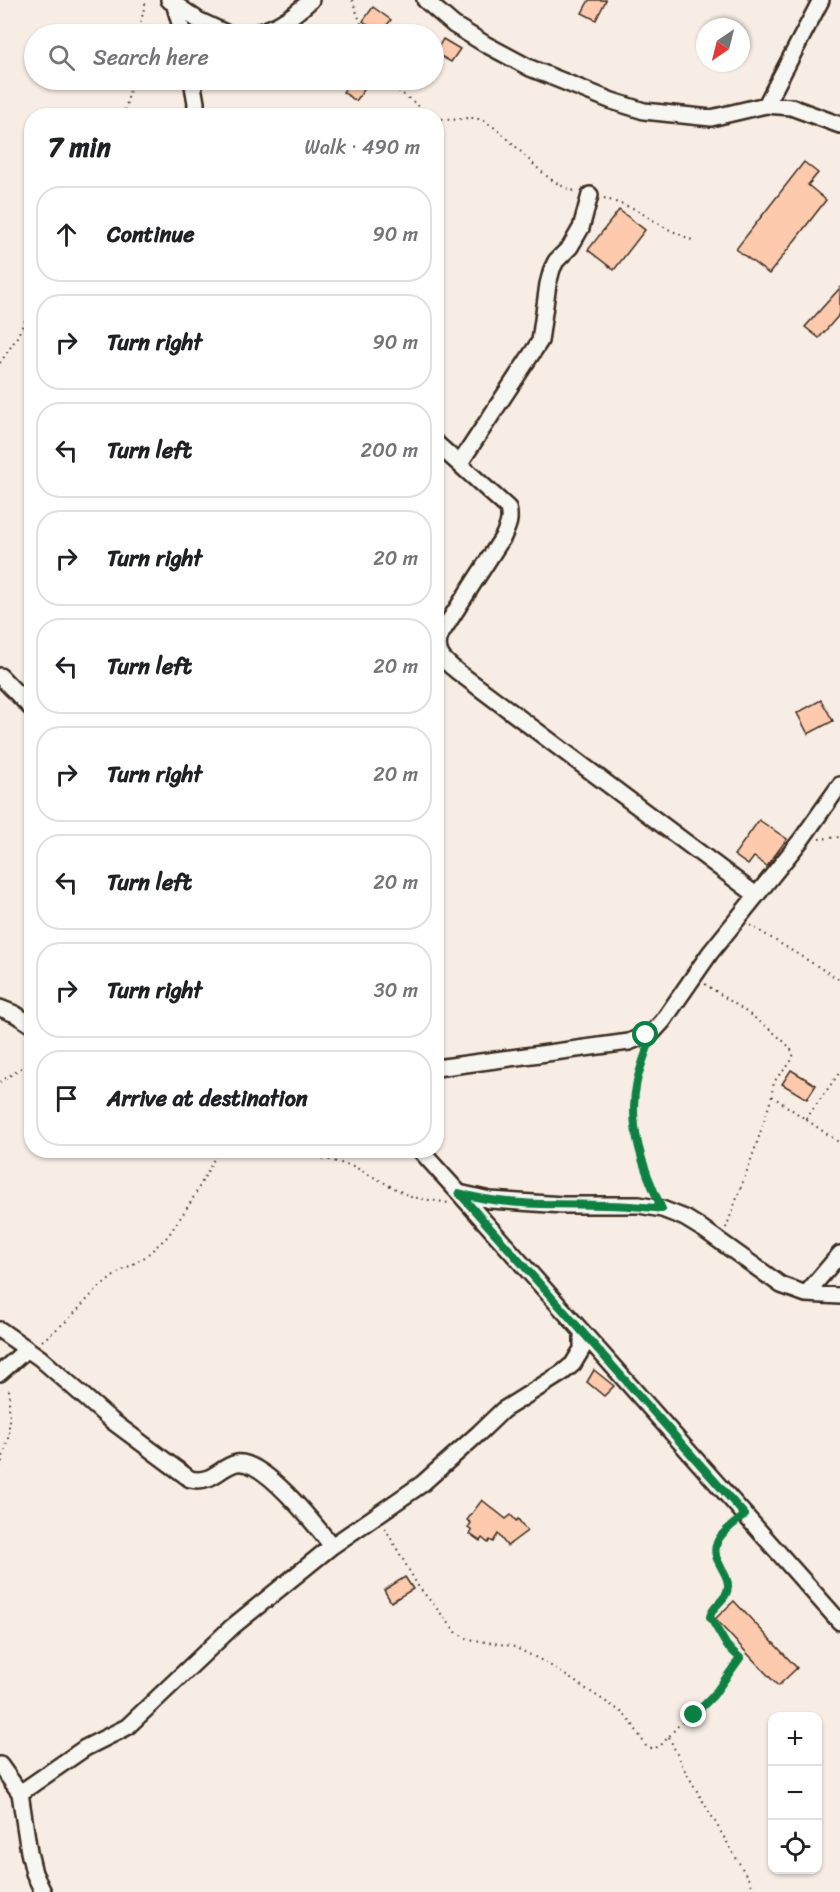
<!DOCTYPE html>
<html lang="en">
<head>
<meta charset="utf-8">
<style>
	:root { --surface:#fff; --page:#f2f2f2; --text:#202124; --muted:#757577; --line:#e0e0e0 }
	body { margin:0; font-family:Sriracha,sans-serif; background:var(--page); color:var(--text) }
	.controls { position:absolute; right:18px; bottom:18px; display:grid; overflow:hidden; border-radius:12px; box-shadow:0 2px 4px #0004 }
	.controls button { width:54px; height:54px; display:grid; place-items:center; padding:0; border:0; border-bottom:2px solid var(--line); background:var(--surface); color:var(--text); font:30px sans-serif }
	.compass { position:absolute; left:696px; top:18px; width:54px; height:54px; border-radius:50%; background:var(--surface); box-shadow:0 2px 4px #0004; rotate:215deg }
	.stop { position:absolute; width:18px; height:18px; margin:-14px; border:4px solid #0b8043; border-radius:50%; background:#fff }
	.stop.end { background:#0b8043; border-color:#fff; box-shadow:0 2px 6px #0008 }
	.list { margin:0; padding:0; list-style:none }
	h2 { display:flex; justify-content:space-between; align-items:center; height:78px; margin:0; padding:0 24px; font-size:26px }
	h2 small { font-size:20px; font-weight:400; color:var(--muted) }
	.list li { display:grid; grid-template-columns:39px 1fr auto; gap:18px; align-items:center; box-sizing:border-box; height:96px; margin:0 12px 12px; padding:0 12px; border:2px solid var(--line); border-radius:24px }
	.list b { display:block; font-size:22px; white-space:nowrap }
	.list em { font-size:20px; font-style:normal; color:var(--muted) }
	.icon { flex:none; width:33px; height:33px; fill:none; stroke:currentColor; stroke-width:2; stroke-linecap:round; stroke-linejoin:round }
	.map { position:relative; flex:none; width:840px; height:1892px; overflow:hidden }
	.search { position:absolute; background:var(--surface); box-shadow:0 2px 4px #0004; left:24px; top:24px; width:420px; height:66px; display:flex; align-items:center; gap:15px; box-sizing:border-box; padding:0 21px; border-radius:33px; color:var(--muted); font-size:22px }
	.panel { position:absolute; background:var(--surface); box-shadow:0 2px 4px #0004; left:24px; top:108px; width:420px; height:1050px; border-radius:24px }
	.map>svg:first-child { display:block }
	.building { fill:#fdcaad; stroke:#3b2a1e; stroke-width:1.5 }
	.lines { fill:none; stroke-linecap:round; stroke-linejoin:round }
	.street-casing { stroke:#3b2a1e; stroke-width:20 }
	.path { stroke:#3b2a1e; stroke-width:2; stroke-dasharray:1.5 4.5; stroke-linecap:butt }
	.street { stroke:#f6f6f2; stroke-width:15 }
	.route { stroke:#0b8043; stroke-width:8 }
</style>
</head>
<body>
<div class="map">
<svg width="840" height="1892" viewBox="0 0 840 1892">
	<rect width="100%" height="100%" fill="#f7ede4"/>
	<filter id="ink" filterUnits="userSpaceOnUse"><feTurbulence type="fractalNoise" baseFrequency=".0167" numOctaves="2"/><feDisplacementMap in="SourceGraphic" scale="12" xChannelSelector="R" yChannelSelector="G"/><feConvolveMatrix kernelMatrix="1 2 1 2 8 2 1 2 1" color-interpolation-filters="sRGB"/></filter>
	<g filter="url(#ink)">
		<path class="building" d="M 589,0 L 606,0 L 596,20 L 582,13 Z
			M 373,7 L 391,20 L 380,34 L 363,21 Z
			M 443,39 L 460,49 L 451,62 L 435,53 Z
			M 351,80 L 371,80 L 356,101 L 343,92 Z
			M 804,162 L 818,173 L 808,185 L 826,200 L 769,274 L 736,249 Z
			M 619,210 L 645,230 L 614,270 L 588,250 Z
			M 840,288 L 840,314 L 819,338 L 805,327 Z
			M 821,700 L 833,721 L 808,734 L 797,713 Z
			M 759,820 L 787,839 L 767,866 L 754,857 L 748,865 L 734,855 Z
			M 791,1070 L 816,1085 L 807,1099 L 782,1084 Z
			M 594,1370 L 614,1386 L 604,1396 L 587,1382 Z
			M 482,1500 L 506,1519 L 511,1515 L 516,1521 L 518,1519 L 527,1531 L 507,1546 L 498,1534 L 493,1542 L 490,1540 L 488,1543 L 482,1538 L 480,1541 L 470,1534 L 472,1531 L 468,1528 L 471,1523 L 467,1520 Z
			M 405,1577 L 413,1589 L 391,1602 L 384,1590 Z
			M 734,1601 L 797,1668 L 778,1686 L 715,1619 Z"/>
		<g class="lines">
			<defs>
				<path id="street" d="M 169,0 L 198,20 L 228,34
					M 425,0 L 454,25 L 485,44 L 530,68 L 612,101 L 644,111 L 711,118 L 766,105 L 791,107 L 840,125
					M 174,3 L 183,34
					M 249,34 C 272,31 295,15 311,0
					M 192,80 L 196,103 L 195,116
					M 766,105 L 821,0
					M 436,443 L 508,508 C 511,520 508,526 503,537 L 440,635 C 434,654 444,661 458,672 L 756,895
					M 460,463 L 540,341 L 548,284 L 552,269 L 556,261 L 570,247 L 581,228 L 590,195
					M 0,676 L 32,709
					M 0,1008 L 15,1014 L 32,1025
					M 436,1068 L 629,1042 L 653,1032 L 663,1021 L 710,953 L 801,840 L 840,785
					M 420,1150 L 459,1193 L 490,1200 L 563,1205 L 639,1205 L 662,1209 L 685,1218 L 703,1229 L 781,1285 L 806,1294 L 840,1296
					M 459,1193 L 840,1622
					M 806,1294 L 840,1254
					M 0,1330 L 40,1358 L 112,1421 L 190,1479 C 213,1484 219,1467 237,1463 C 264,1459 316,1526 332,1546
					M 0,1373 L 27,1349
					M 0,1765 L 20,1793 L 29,1852 L 34,1873 L 43,1892
					M 20,1793 L 85,1748 L 127,1727 L 232,1627 L 332,1546 L 422,1484 L 479,1433 L 503,1410 L 562,1373 L 573,1364 L 582,1349 L 582,1331"/>
			</defs>
			<use href="#street" class="street-casing"/>
			<path class="path" d="M 352,0 L 362,26 L 362,34
				M 138,34 L 146,0
				M 384,80 L 432,116
				M 124,116 L 132,80
				M 436,117 C 456,125 469,112 486,122 C 517,140 540,182 575,191
				M 604,198 L 635,209 L 666,228 L 694,241
				M 0,363 L 16,339 L 32,306
				M 819,839 L 840,837
				M 750,925 L 840,980
				M 705,984 C 718,993 797,1043 793,1056 C 788,1073 772,1072 772,1096 L 840,1143
				M 647,1051 C 644,1062 639,1072 637,1083 C 630,1118 638,1158 653,1191
				M 0,1082 L 32,1061
				M 806,1119 L 840,1072
				M 288,1150 L 353,1166 L 411,1197 L 449,1203
				M 726,1228 L 756,1146 L 772,1096
				M 42,1341 L 69,1319 L 96,1290 L 119,1272 L 145,1257 L 168,1236 L 191,1202 L 214,1159 L 222,1150
				M 0,1468 L 9,1435 L 9,1386
				M 385,1528 L 418,1586 L 457,1633 L 468,1639 L 512,1646 L 545,1662 L 623,1713 L 633,1725 L 646,1746 L 654,1749 L 662,1744 L 679,1725 L 706,1704 L 740,1658 L 727,1646 L 709,1617 C 713,1605 729,1599 728,1585 C 728,1579 724,1572 721,1568 C 708,1547 718,1537 734,1524
				M 669,1737 L 683,1767 L 756,1892"/>
			<use href="#street" class="street"/>
		</g>
	</g>
	<g class="lines" filter="url(#ink)">
		<path class="route" d="M 646,1035 L 653,1032 C 648,1048 641,1064 637,1081 C 627,1125 643,1169 662,1209 C 595,1199 524,1212 459,1193 L 745,1515 C 730,1527 706,1541 719,1563 C 722,1570 728,1577 728,1585 C 729,1599 712,1605 710,1617 L 727,1646 L 740,1658 L 713,1696 L 694,1715"/>
	</g>
</svg>
<div class="controls">
<button>+</button>
<button>−</button>
<button><svg class="icon" aria-label="locate" viewBox="0 0 24 24"><circle cx="12" cy="12" r="6"/><path d="M12 2v4M12 18v4M2 12h4M18 12h4"/></svg></button>
</div>
<svg class="compass" viewBox="-18 -18 36 36"><path d="M0-13l5 13h-10z" fill="#e53935"/><path d="M0 13l5-13h-10z" fill="#757577"/></svg>
<div class="stop" style="left:646px;top:1035px"></div>
<div class="stop end" style="left:694px;top:1715px"></div>
<div class="search"><svg class="icon" aria-label="search" viewBox="0 0 24 24"><circle cx="10" cy="10" r="6"/><path d="M15 15l6 6"/></svg>Search here</div>
<section class="panel">
<h2>7 min<small>Walk · 490 m</small></h2>
<ul class="list">
<li><svg class="icon" aria-label="ahead" viewBox="0 0 24 24"><path d="M12 20V5M6 11l6-6 6 6"/></svg><div><b>Continue</b></div><em>90 m</em></li>
<li><svg class="icon" aria-label="right" viewBox="0 0 24 24"><path d="M7 20v-9h11M14 6l5 5-5 5"/></svg><div><b>Turn right</b></div><em>90 m</em></li>
<li><svg class="icon" aria-label="left" viewBox="0 0 24 24"><path d="M17 20v-9H6M10 6l-5 5 5 5"/></svg><div><b>Turn left</b></div><em>200 m</em></li>
<li><svg class="icon" aria-label="right" viewBox="0 0 24 24"><path d="M7 20v-9h11M14 6l5 5-5 5"/></svg><div><b>Turn right</b></div><em>20 m</em></li>
<li><svg class="icon" aria-label="left" viewBox="0 0 24 24"><path d="M17 20v-9H6M10 6l-5 5 5 5"/></svg><div><b>Turn left</b></div><em>20 m</em></li>
<li><svg class="icon" aria-label="right" viewBox="0 0 24 24"><path d="M7 20v-9h11M14 6l5 5-5 5"/></svg><div><b>Turn right</b></div><em>20 m</em></li>
<li><svg class="icon" aria-label="left" viewBox="0 0 24 24"><path d="M17 20v-9H6M10 6l-5 5 5 5"/></svg><div><b>Turn left</b></div><em>20 m</em></li>
<li><svg class="icon" aria-label="right" viewBox="0 0 24 24"><path d="M7 20v-9h11M14 6l5 5-5 5"/></svg><div><b>Turn right</b></div><em>30 m</em></li>
<li><svg class="icon" aria-label="arrive" viewBox="0 0 24 24"><path d="M6 21V4h12l-3 4 3 4H6"/></svg><div><b>Arrive at destination</b></div></li>
</ul>
</section>
</div>
</body>
</html>
